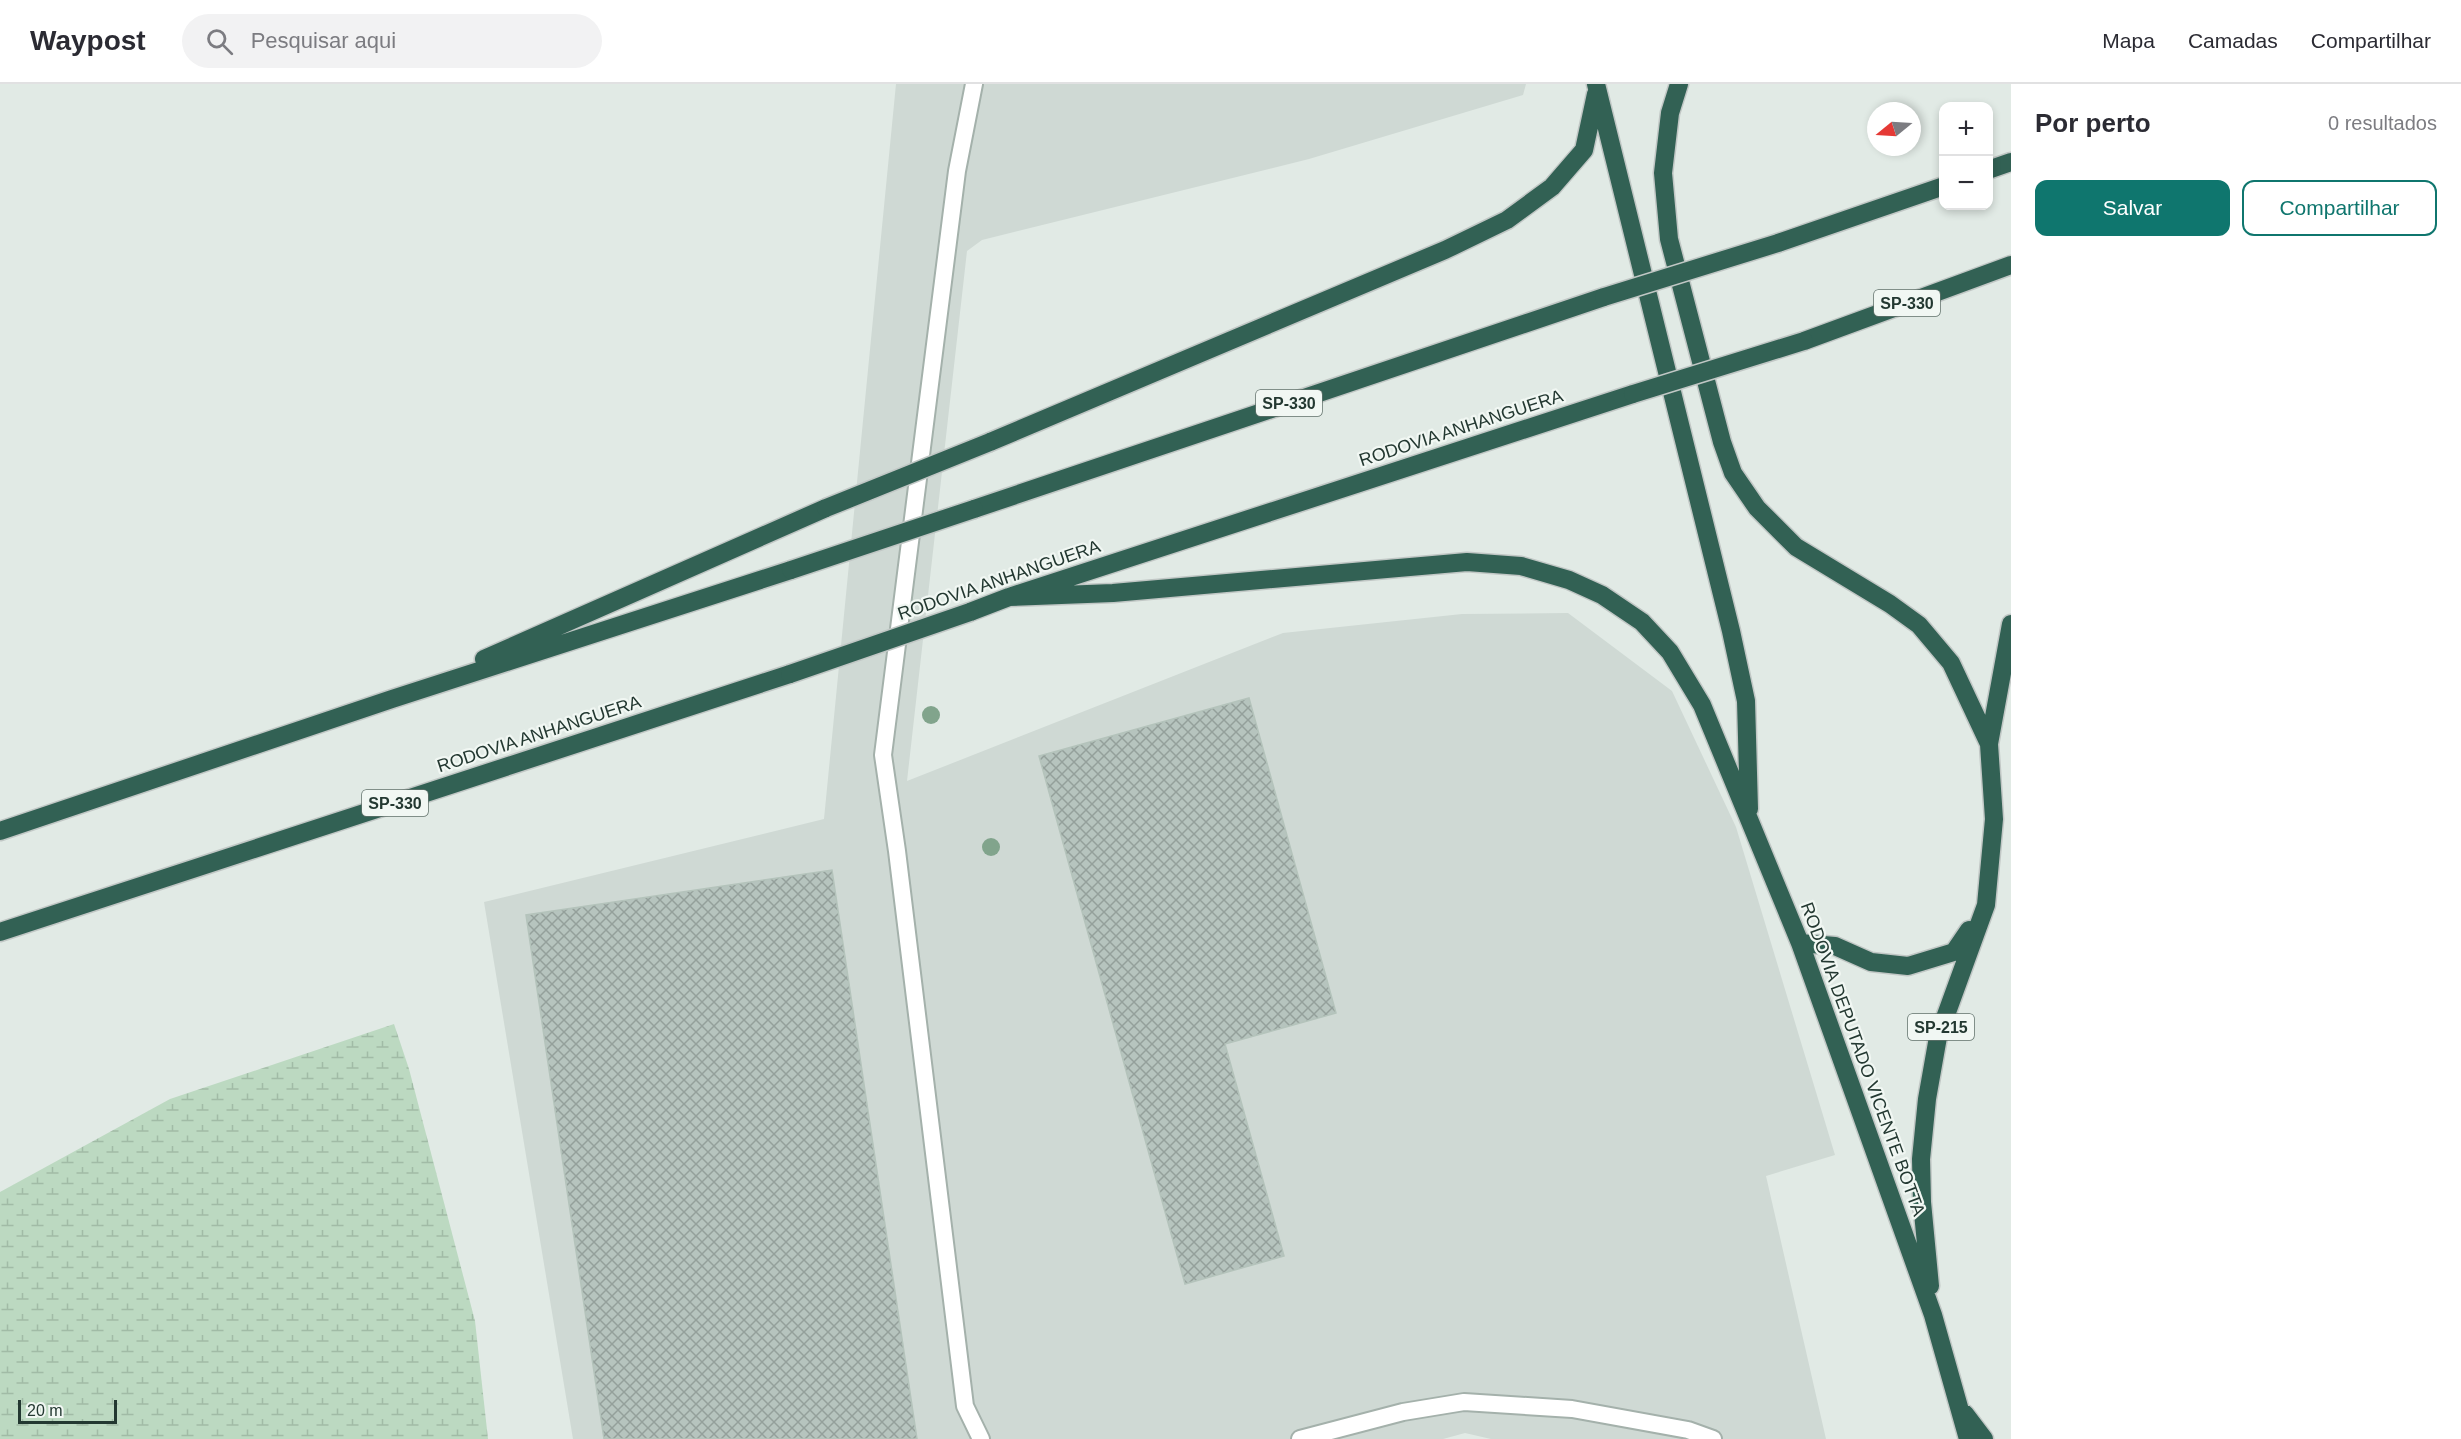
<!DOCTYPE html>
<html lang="pt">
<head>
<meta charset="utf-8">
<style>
	:root { --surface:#fff; --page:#f2f2f3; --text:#2b2b33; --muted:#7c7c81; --line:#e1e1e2; --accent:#0f766e }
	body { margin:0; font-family:Helvetica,sans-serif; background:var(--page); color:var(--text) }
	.controls { position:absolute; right:18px; top:18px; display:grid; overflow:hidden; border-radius:12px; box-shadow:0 3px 9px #0003 }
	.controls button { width:54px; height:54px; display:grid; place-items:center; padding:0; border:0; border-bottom:2px solid var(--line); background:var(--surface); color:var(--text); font:30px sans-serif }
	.compass { position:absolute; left:1867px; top:18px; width:54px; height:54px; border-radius:50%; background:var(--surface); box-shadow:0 3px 9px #0003; rotate:252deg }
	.scale { position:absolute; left:18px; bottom:15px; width:99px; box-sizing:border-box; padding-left:6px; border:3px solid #233831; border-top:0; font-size:16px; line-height:21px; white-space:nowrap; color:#233831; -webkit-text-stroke:4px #f1f7f3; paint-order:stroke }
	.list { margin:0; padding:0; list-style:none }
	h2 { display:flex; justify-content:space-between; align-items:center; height:78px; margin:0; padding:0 24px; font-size:26px }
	h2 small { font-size:20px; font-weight:400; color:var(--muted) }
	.actions { display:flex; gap:12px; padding:18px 24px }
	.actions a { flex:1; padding:14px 0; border:2px solid var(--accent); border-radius:12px; text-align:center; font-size:21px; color:var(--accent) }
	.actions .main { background:var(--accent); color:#fff }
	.icon { flex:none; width:33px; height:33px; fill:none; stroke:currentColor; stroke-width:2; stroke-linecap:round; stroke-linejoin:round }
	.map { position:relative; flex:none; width:2011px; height:1355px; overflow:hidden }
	header { display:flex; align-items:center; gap:36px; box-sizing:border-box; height:84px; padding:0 30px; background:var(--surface); border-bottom:2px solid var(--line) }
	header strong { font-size:28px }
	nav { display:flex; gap:33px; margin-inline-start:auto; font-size:21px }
	.search { width:420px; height:54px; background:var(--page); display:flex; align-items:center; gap:15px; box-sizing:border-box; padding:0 21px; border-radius:33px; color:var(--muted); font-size:22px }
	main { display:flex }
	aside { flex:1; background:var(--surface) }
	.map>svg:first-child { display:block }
	.built { fill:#cfd9d4 }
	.wetland { fill:url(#wetland-marsh) }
	.building { fill:url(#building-cross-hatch); stroke:#b4c3bb; stroke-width:1.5 }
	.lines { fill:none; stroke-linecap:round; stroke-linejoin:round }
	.lane-casing { stroke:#a4b1ab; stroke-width:20 }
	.highway-casing { stroke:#c1c7c5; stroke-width:21 }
	.lane { stroke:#fff; stroke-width:16 }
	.highway { stroke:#326154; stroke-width:18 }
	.highway-bridge-casing { stroke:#c1c7c5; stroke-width:21; stroke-linecap:butt }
	.highway-bridge { stroke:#326154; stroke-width:18 }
	.tree { fill:#81a48c }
	.labels { text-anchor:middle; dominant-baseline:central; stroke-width:4.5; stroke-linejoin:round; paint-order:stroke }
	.shield { fill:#f1f7f3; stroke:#61716b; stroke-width:1.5 }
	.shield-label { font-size:16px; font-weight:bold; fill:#233831 }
	.street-label { font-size:18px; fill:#233831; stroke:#f1f7f3 }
</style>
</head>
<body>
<header>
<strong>Waypost</strong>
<div class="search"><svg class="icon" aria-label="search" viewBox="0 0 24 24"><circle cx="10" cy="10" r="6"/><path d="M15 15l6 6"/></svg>Pesquisar aqui</div>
<nav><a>Mapa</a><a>Camadas</a><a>Compartilhar</a></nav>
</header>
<main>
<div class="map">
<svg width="2011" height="1355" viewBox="0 0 2011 1355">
	<defs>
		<pattern id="wetland-marsh" width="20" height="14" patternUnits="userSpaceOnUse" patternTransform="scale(1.5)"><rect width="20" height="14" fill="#bcd9c1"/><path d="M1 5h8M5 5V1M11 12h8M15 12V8" fill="none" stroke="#a1bba6"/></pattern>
		<pattern id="building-cross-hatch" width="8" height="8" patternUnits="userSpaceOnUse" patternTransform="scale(1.5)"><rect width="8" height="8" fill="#b6c4be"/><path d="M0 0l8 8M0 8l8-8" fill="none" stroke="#94a09b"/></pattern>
	</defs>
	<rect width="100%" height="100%" fill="#e1eae5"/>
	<path class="built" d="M 896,0 L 1526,0 L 1523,11 L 1309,75 L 982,156 L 967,167 L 907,697 L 1283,549 L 1462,530 L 1568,529 L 1672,607 L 1736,743 L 1835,1071 L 1766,1092 L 1826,1355 L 1491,1355 L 1465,1349 L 1443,1355 L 573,1355 L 484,818 L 824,735 Z"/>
	<path class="wetland" d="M 394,940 L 409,985 L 475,1237 L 488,1355 L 0,1355 L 0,1108 L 170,1015 Z"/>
	<path class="building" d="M 1249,614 L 1336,929 L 1225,960 L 1284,1172 L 1185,1200 L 1039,672 Z
		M 832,786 L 917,1355 L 604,1355 L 526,831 Z"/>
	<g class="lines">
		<defs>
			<path id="lane" d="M 974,0 L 957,87 L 883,671 L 897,767 L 965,1322 L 981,1355
				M 1300,1355 L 1403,1328 L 1464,1318 L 1572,1325 L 1688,1346 L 1713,1355"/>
			<path id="highway" d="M 1596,0 L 1731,547 L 1746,617 L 1749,725
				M 1679,0 L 1670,29 L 1663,89 L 1669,155 L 1722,358 L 1733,389 L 1757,424 L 1796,463 L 1890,520 L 1919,541 L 1951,579 L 1989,660
				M 1988,86 L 2011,78
				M 1778,159 L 1944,102
				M 1804,257 L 2011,181
				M 990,358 L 1445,166 L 1507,136 L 1552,103 L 1584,66 L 1596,10
				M 974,425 L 1604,213
				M 1009,513 L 1113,509 L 1467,478 L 1521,482 L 1569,496 L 1602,511 L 1642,538 L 1670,568 L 1702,621 L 1800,859 L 1933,1231 L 1968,1355
				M 970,528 L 1009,513 L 1633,310
				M 484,575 L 826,424
				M 0,747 L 392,615 L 791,486
				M 0,848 L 790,590
				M 1800,859 L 1835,862 L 1871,878 L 1908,882 L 1954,868 L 1969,846
				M 1930,1202 L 1922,1118 L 1921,1075 L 1927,1015 L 1938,953 L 1986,821 L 1994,735 L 1989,660 L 2011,540
				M 1965,1330 L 1984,1355"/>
		</defs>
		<use href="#lane" class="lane-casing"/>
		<use href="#highway" class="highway-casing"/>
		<use href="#lane" class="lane"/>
		<use href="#highway" class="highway"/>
		<defs>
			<path id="highway-bridge" d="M 1604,213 L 1778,159
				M 1633,310 L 1804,257
				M 826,424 L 990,358
				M 791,486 L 974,425
				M 790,590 L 970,528"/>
		</defs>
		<use href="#highway-bridge" class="highway-bridge-casing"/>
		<use href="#highway-bridge" class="highway-bridge"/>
	</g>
	<g class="tree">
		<circle cx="931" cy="631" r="9"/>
		<circle cx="991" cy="763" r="9"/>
	</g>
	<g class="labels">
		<g class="shield">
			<rect x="1874" y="206" width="66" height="26" rx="4.5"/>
			<rect x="1256" y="306" width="66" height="26" rx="4.5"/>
			<rect x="362" y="706" width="66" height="26" rx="4.5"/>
			<rect x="1908" y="930" width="66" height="26" rx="4.5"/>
		</g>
		<g class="shield-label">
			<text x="1907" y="219">SP-330</text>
			<text x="1289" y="319">SP-330</text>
			<text x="395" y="719">SP-330</text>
			<text x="1941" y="943">SP-215</text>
		</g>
		<g class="street-label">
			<text transform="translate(1461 344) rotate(-18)">RODOVIA ANHANGUERA</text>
			<text transform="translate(999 496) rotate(-19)">RODOVIA ANHANGUERA</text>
			<text transform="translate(539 650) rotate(-18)">RODOVIA ANHANGUERA</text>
			<text transform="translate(1863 975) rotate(70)">RODOVIA DEPUTADO VICENTE BOTTA</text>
		</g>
	</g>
</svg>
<div class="controls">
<button>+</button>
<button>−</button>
</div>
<svg class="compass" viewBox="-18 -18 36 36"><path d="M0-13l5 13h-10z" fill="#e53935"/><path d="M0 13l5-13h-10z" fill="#7c7c81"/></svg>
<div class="scale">20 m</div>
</div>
<aside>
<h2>Por perto<small>0 resultados</small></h2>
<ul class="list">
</ul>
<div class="actions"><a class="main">Salvar</a><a>Compartilhar</a></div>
</aside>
</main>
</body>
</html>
